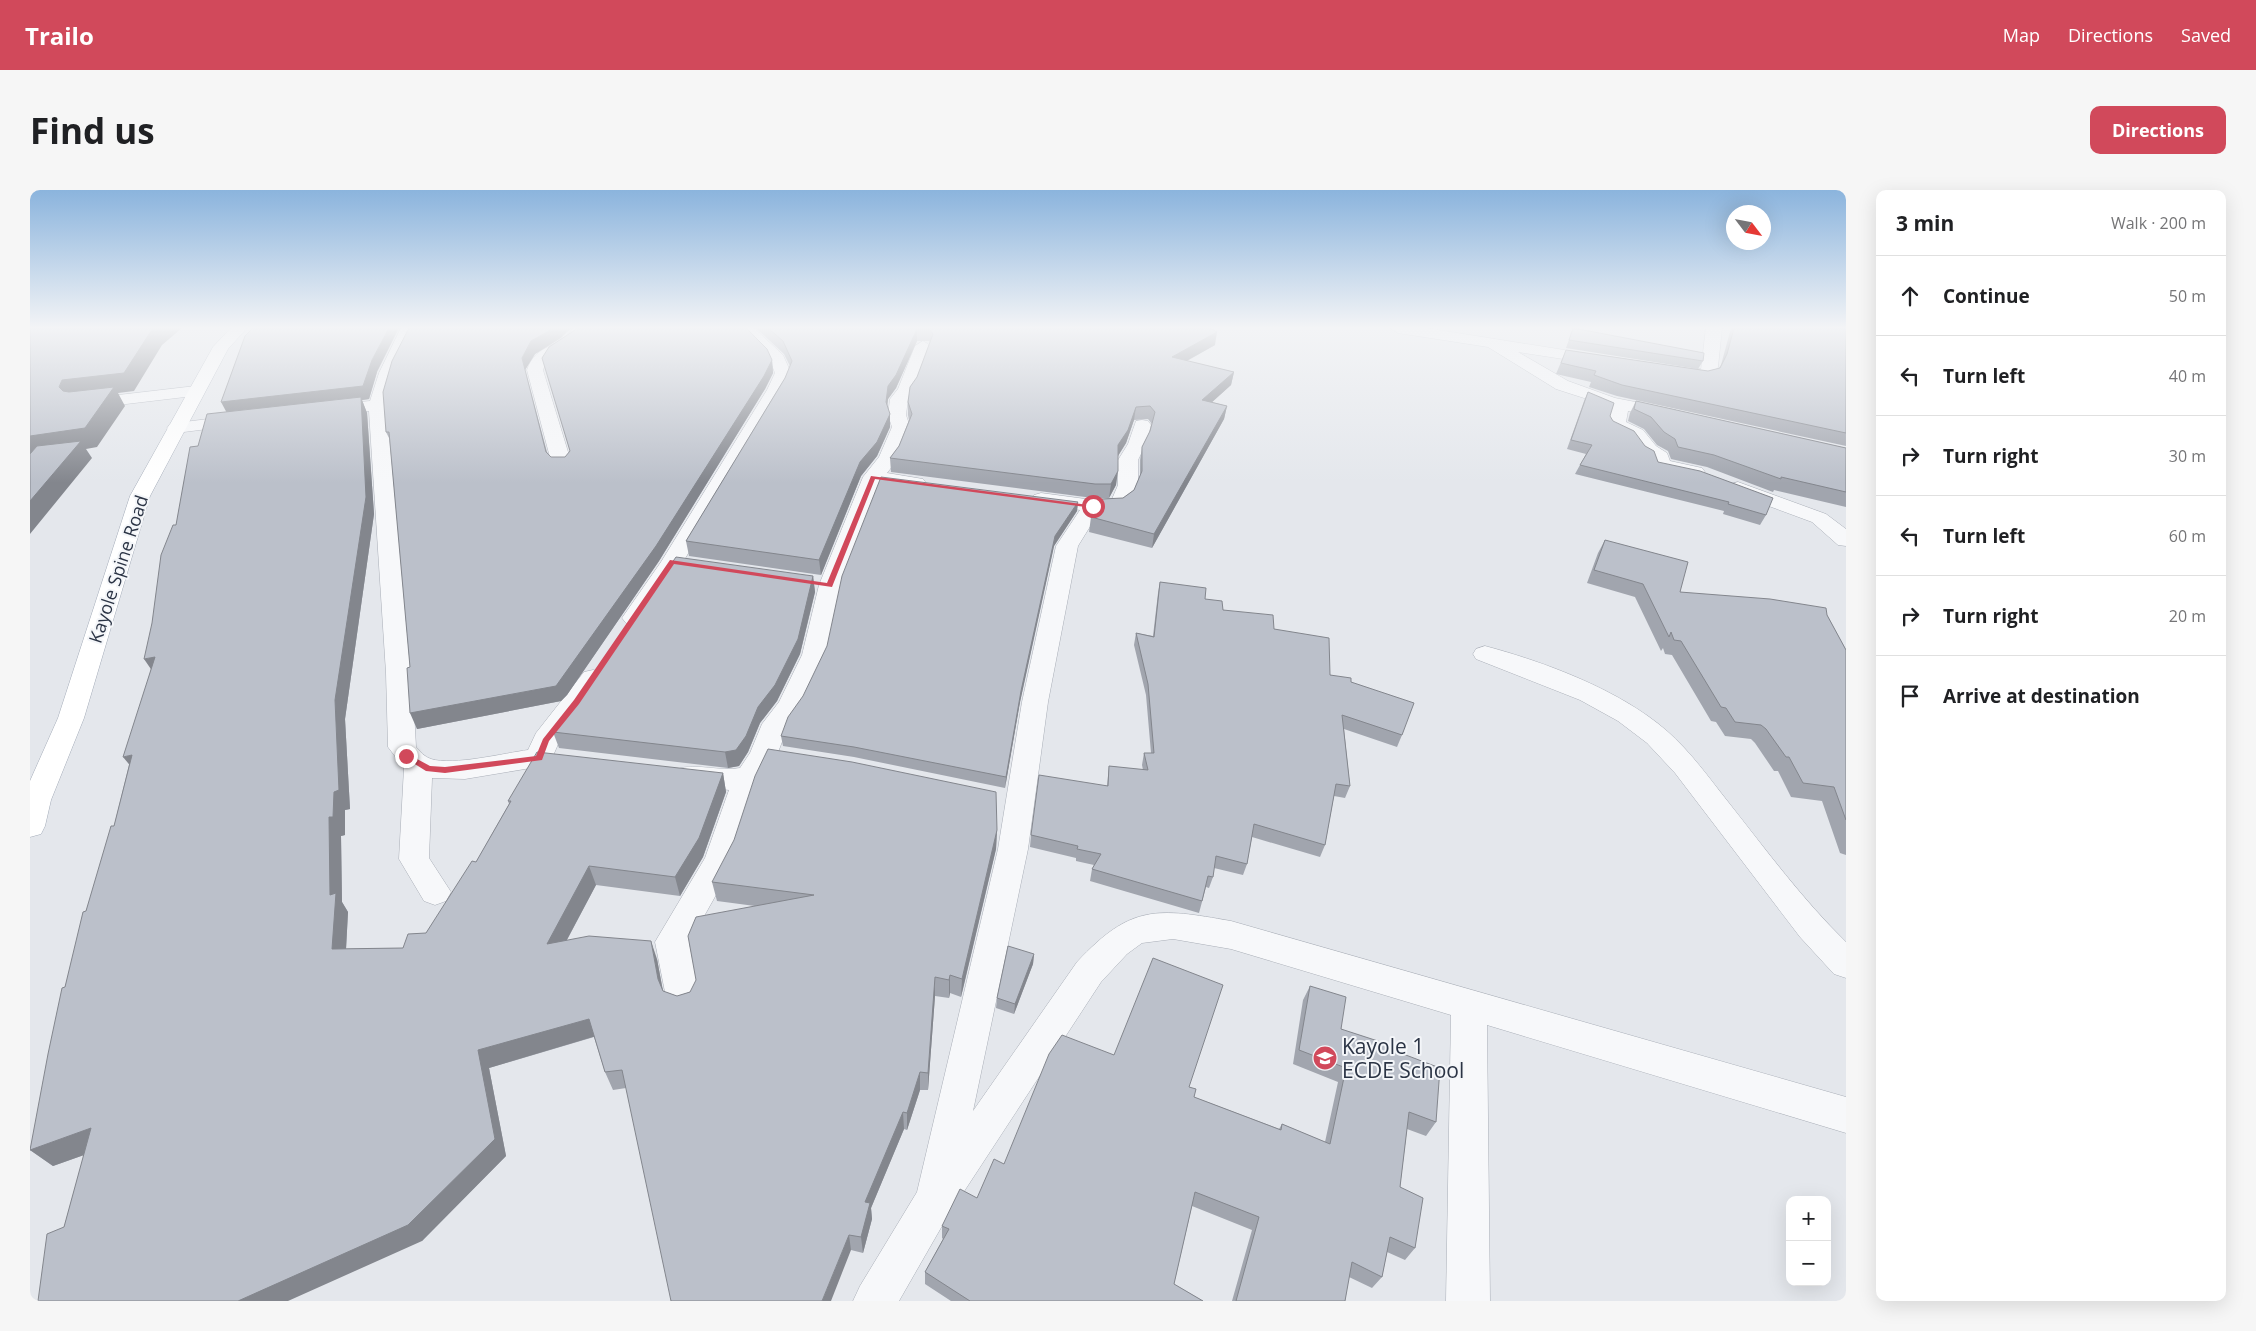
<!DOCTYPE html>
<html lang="en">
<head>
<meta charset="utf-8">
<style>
	:root { --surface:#fff; --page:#f6f6f6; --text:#202124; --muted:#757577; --line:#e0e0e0; --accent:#d1495b }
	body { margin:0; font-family:"Open Sans",sans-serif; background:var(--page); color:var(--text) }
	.controls { position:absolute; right:15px; bottom:15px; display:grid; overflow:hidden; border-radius:10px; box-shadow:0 5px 20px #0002 }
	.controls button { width:45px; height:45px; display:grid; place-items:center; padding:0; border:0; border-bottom:1px solid var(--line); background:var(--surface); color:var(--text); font:25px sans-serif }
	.compass { position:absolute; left:1696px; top:15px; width:45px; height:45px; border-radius:50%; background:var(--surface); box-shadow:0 5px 20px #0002; rotate:122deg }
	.stop { position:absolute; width:15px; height:15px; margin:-11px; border:4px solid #d1495b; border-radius:50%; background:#fff }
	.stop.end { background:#d1495b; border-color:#fff; box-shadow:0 1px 5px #0008 }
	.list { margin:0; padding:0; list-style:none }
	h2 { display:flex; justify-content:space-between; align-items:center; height:65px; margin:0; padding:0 20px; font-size:21px }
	h2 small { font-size:16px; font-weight:400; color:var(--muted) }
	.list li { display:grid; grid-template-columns:32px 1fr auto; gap:15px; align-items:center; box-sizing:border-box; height:80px; padding:0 20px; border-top:1px solid var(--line) }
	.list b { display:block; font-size:19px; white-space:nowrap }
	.list em { font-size:16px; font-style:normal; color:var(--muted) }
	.icon { flex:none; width:28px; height:28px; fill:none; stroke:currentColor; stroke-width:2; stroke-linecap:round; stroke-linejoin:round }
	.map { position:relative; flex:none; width:1816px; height:1111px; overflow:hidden; border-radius:10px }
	header { display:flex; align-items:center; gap:30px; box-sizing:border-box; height:70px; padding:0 25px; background:var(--accent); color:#fff }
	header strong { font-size:24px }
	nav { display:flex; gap:28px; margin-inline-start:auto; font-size:18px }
	.intro { display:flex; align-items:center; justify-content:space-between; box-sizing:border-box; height:120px; padding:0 30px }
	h1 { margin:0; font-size:35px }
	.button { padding:12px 22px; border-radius:10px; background:var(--accent); color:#fff; font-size:18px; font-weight:700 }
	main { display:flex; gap:30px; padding:0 30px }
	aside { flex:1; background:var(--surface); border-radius:10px; box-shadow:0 5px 20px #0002 }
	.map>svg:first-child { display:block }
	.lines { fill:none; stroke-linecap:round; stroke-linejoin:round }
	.minor-casing { stroke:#a9aeb7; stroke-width:1 }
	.major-casing { stroke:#a3abb8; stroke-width:1 }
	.minor { fill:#f7f8fa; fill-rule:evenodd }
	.major { fill:#fff; fill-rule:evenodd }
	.wall { fill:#a1a5ae }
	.shaded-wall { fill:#83868d }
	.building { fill:#bbc0ca; stroke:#83868d }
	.route { fill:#d1495b }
	.labels { text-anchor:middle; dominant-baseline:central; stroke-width:4; stroke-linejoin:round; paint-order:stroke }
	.street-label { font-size:18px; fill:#2b3445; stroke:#f4f6f9 }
	.near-poi-label { font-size:21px; fill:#2b3445; stroke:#f4f6f9; text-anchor:start }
</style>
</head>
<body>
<header>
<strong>Trailo</strong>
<nav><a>Map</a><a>Directions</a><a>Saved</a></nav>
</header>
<div class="intro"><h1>Find us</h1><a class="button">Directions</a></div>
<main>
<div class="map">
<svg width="1816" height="1111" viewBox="0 0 1816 1111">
	<rect width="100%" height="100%" fill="#e4e7ec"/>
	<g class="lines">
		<defs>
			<path id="minor" d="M 371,138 L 387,138 L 365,183 L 356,215 L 382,483 L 386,557 C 390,562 395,567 401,569 C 423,576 475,563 498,560 L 506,543 L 554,482 L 563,480 L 572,482 L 576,488 L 529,552 L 519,575 L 435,589 L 402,588 L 399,668 L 421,702 L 416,711 L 405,715 L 394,711 L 369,669 L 374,578 L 358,557 L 356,483 L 339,221 L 299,225 L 293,224 L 290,220 L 293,216 L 299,215 L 340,211 L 349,183 Z
				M 543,138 L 558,138 C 546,160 520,159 513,180 L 542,275 L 539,279 L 525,279 L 522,275 L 497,180 C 506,153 531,158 543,138 Z
				M 707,138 L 724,138 L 753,165 L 761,183 L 755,200 L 653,372 L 612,433 L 604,435 L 596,433 L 592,428 L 631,372 L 737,200 L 745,183 L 740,170 Z
				M 1360,138 L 1396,138 L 1578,167 L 1580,170 L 1578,173 L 1572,175 L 1488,162 L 1538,191 L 1585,208 L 1646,220 L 1649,224 L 1646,228 L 1640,229 L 1598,221 L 1596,232 L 1613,240 L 1626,256 L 1637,263 L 1640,271 L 1672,278 L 1675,282 L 1672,286 L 1665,288 L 1624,279 L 1621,269 L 1612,264 L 1601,248 L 1580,238 L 1577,234 L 1582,217 L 1526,199 L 1458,157 L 1368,143 Z
				M 1676,138 L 1692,138 L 1688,177 L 1683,188 L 1638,186 L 1636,182 L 1638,178 L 1671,179 Z
				M 893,151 L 901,156 L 885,199 L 878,209 L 876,225 L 880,237 L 868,269 L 857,283 L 893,289 L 896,293 L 893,297 L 886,299 L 850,294 L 811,395 L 796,465 L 773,515 L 758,536 L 747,565 L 733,588 L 714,646 L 700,680 L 659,753 L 670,807 L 665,818 L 653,822 L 641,818 L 636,807 L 625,752 L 675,668 L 699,600 L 647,593 L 643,586 L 647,579 C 667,573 689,582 710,578 L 720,563 L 732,534 L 749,512 L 772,465 L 789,395 L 833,287 L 849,267 L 862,237 L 858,225 L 860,209 L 868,199 L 885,156 Z
				M 166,196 L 172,197 L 175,201 L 172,205 L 54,219 L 48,218 L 45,214 L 48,210 L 54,209 Z
				M 211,225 L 217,226 L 220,230 L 217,234 L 146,243 L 140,242 L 137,238 L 140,234 L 146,233 Z
				M 1112,230 L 1118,231 L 1121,235 L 1116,254 L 1108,270 L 1108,295 L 1100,313 L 1091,320 L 1069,322 L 1048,356 L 1018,512 L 998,659 L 943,921 L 1047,772 C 1101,714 1127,718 1201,731 L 1816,907 L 1816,943 L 1457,835 L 1460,1111 L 1416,1111 L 1421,825 L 1201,759 L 1143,749 L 1112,753 L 1097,764 L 1071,792 L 916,1029 L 869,1111 L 823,1111 L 830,1096 L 887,1002 L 968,659 L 992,512 L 1026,356 L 1050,320 L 1004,313 L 1001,309 L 1004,305 L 1011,303 L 1063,310 L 1082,309 L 1088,295 L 1088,270 L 1098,254 L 1106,231 Z
				M 1708,292 L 1796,324 L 1816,339 L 1816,356 L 1808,355 L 1782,332 L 1701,302 L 1698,298 L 1701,294 Z
				M 1455,456 C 1515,472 1590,500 1637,541 C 1661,562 1679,588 1699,613 C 1736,660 1773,710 1816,752 L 1816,788 L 1804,784 L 1770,747 L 1645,583 L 1617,553 L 1588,531 L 1550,510 L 1446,469 L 1443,464 L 1446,459 Z"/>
			<path id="major" d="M 201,138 L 217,138 L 198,159 L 120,306 L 54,528 L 21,610 L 15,636 L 11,644 L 0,647 L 0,591 L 28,528 L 100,306 L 183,157 Z"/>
		</defs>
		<use href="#minor" class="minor-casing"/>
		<use href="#major" class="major-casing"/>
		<use href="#minor" class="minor"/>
		<use href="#major" class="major"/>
	</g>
	<path class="wall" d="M 726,138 L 1180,138 L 1185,155 L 1157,171 L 1204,182 L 1201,195 L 1182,212 L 1197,216 L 1194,229 L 1122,358 L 1059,342 L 1061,327 L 1093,308 L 1104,300 L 1110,286 L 1110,270 L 1112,257 L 1120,241 L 1122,234 L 1118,229 L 1104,230 L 1096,253 L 1088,266 L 1086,295 L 1079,308 L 1063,308 L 861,282 L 860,268 L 869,256 L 879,230 L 878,225 L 878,212 L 900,152 L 899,151 L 887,151 L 866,198 L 858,209 L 857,216 L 860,224 L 860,237 L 847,266 L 831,286 L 791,385 L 659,366 L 656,351 L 755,188 L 760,176 L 754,164 Z
		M 1543,138 L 1673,171 L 1668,179 L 1536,158 Z
		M 1701,138 L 1816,138 L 1816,256 L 1587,206 L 1559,197 L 1561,192 L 1526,184 L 1536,160 L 1678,181 L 1689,178 L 1691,175 Z
		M 531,148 L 505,164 L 495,180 L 517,262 L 521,267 L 535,267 L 540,261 L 512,168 L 742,170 L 743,183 L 735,199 L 629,371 L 537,505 L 531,511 L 387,539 L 380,477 L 360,250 L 356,242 Z
		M 347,182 L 339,209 L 332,210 L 337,223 L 344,324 L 315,529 L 320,619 L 315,620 L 315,645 L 311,646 L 312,712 L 318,722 L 316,759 L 373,758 L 396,743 L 446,672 L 479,614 L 478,611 L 693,583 L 696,602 L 673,667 L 650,706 L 566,695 L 537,750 L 627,769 L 633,801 L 647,806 L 660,802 L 725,716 L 687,711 L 682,692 L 967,640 L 966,659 L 931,807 L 920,803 L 919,808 L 905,806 L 898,900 L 890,900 L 877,940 L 874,939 L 841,1018 L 842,1029 L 833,1063 L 821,1060 L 596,898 L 583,900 L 575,882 L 564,847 L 459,878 L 476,966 L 392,1051 L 34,1037 L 54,965 L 23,976 L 0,960 L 35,797 L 56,721 L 84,636 L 99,575 L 121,479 L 146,335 L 168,256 L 196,222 Z
		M 1558,202 L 1583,231 L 1615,256 L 1628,272 L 1736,325 L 1730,335 L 1693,324 L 1694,321 L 1545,284 L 1556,264 L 1537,259 L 1554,211 Z
		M 1606,211 L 1816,258 L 1816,317 L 1744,300 L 1743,302 L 1677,277 L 1641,269 L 1638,261 L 1627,255 L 1614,239 L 1598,231 L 1600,223 Z
		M 1048,312 L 1047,321 L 1024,356 L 990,512 L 975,598 L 824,567 L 753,556 L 751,546 Z
		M 1575,350 L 1650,402 L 1797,425 L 1816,460 L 1816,665 L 1810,663 L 1792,611 L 1761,607 L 1748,581 L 1744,581 L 1725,553 L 1721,549 L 1695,546 L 1686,532 L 1681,531 L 1642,465 L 1635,464 L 1633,458 L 1631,461 L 1605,407 L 1557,393 L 1568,363 Z
		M 783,386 L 785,402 L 770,464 L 747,511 L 730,533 L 718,562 L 709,576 L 698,578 L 529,558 L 523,542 Z
		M 1130,392 L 1175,409 L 1193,420 L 1244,439 L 1300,485 L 1321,492 L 1372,545 L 1367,557 L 1314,539 L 1320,596 L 1315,608 L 1304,606 L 1295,655 L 1290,667 L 1222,647 L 1217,674 L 1213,685 L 1184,678 L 1183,687 L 1179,698 L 1176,697 L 1169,723 L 1060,691 L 1062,679 L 1064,675 L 1046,671 L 1046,668 L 1000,657 L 1001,645 L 1077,596 L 1079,576 L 1113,580 L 1112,575 L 1114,563 L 1121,563 L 1116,505 L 1104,455 L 1106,443 L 1123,446 L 1128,403 Z
		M 1004,764 L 1003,774 L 984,824 L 966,818 L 967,808 Z
		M 1280,796 L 1311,839 L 1406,932 L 1396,946 L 1377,939 L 1370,997 L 1385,1058 L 1375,1070 L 1357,1062 L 1352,1087 L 1342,1098 L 1319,1087 L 1315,1111 L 1202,1111 L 1222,1040 L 1162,1016 L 1144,1094 L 1173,1111 L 921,1111 L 895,1094 L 895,1082 L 913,1049 L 912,1048 L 912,1036 L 947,1008 L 974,974 L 1159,897 L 1164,907 L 1249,939 L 1252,934 L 1295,952 L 1308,892 L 1263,874 L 1273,810 Z"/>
	<path class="shaded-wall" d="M 123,138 L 152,138 L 132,155 L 104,201 L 88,203 L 95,216 L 67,257 L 56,259 L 62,268 L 0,344 L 0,246 L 40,215 L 29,197 L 32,190 Z
		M 359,138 L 369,138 L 347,182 L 339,209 L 332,210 L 337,223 L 344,324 L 315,529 L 320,619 L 315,620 L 315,645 L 311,646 L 312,712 L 318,722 L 315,778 L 302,759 L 300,705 L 198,225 L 191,212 L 342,170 Z
		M 524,138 L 541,138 L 531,148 L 505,164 L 495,180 L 492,168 L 501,151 Z
		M 887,139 L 887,151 L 866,198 L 858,209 L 856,225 L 856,212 L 858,196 Z
		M 1187,142 L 1185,155 L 1140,180 L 1142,167 Z
		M 742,170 L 743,183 L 735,199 L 629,371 L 537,505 L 531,511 L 387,539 L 380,523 Z
		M 1204,182 L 1201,195 L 1170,223 L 1172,210 Z
		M 1197,216 L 1194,229 L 1122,358 L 1124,344 Z
		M 1106,217 L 1104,230 L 1096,253 L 1086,269 L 1088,255 Z
		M 860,224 L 860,237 L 847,266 L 831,286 L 791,385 L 789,370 L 830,272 Z
		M 1088,281 L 1086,295 L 1079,308 L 1081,294 Z
		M 1048,312 L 1047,321 L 1024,356 L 990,512 L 975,598 L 976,587 L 991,501 L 1025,346 Z
		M 783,386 L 785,402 L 770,464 L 747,511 L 730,533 L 718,562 L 709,576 L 698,578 L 695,562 Z
		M 125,467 L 127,488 L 114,469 Z
		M 102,565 L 108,585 L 93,567 Z
		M 693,583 L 696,602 L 673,667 L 650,706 L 645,687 Z
		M 967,640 L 966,659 L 931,807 L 932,789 Z
		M 559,676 L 566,695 L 525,772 L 517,754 Z
		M 621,751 L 627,769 L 634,807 L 628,789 Z
		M 1004,764 L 1003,774 L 984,824 L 985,814 Z
		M 920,785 L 920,803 L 919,808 L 919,790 Z
		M 905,787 L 905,806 L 898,900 L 898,883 Z
		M 559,829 L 566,846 L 459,878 L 476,966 L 392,1051 L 258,1111 L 208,1111 L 448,860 Z
		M 890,882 L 890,900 L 877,940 L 877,923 Z
		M 873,922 L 874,939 L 841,1018 L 842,1029 L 833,1063 L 831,1047 L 835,1012 Z
		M 61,938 L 82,955 L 23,976 L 0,960 Z
		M 819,1045 L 821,1060 L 801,1111 L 792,1111 Z"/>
	<path class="building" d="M 0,138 L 123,138 L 94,183 L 32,190 L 29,197 L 33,201 L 39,202 L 84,197 L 55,238 L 0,246 Z
		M 223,138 L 359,138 L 342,170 L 333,196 L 191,212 L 215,146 Z
		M 379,138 L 524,138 L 501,151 L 492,168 L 516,262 L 521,267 L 535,267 L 540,261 L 512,168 L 519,157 L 545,140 L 547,138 L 716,138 L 737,159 L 742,170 L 734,186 L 626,356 L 526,496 L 380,523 L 377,478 L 380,477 L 359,242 L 356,242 L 353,202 L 362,171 Z
		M 738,138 L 1180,138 L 1187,142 L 1142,167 L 1204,182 L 1172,210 L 1197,216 L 1124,344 L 1061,327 L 1072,309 L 1093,308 L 1104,300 L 1112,281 L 1112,257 L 1120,241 L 1125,222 L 1120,216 L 1106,217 L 1098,240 L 1088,255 L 1088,281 L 1081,294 L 1065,294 L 860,268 L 869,256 L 882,224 L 878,212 L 880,197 L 887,187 L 903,144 L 899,139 L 887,139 L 866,185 L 858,196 L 856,212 L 860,224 L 847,252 L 830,272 L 789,370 L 656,351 L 755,188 L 762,171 L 753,151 Z
		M 1543,138 L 1674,163 L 1673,171 L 1539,150 Z
		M 1704,138 L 1816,138 L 1816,243 L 1592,195 L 1564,185 L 1566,181 L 1531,173 L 1536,160 L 1678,181 L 1690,178 L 1697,164 Z
		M 1558,202 L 1584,213 L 1580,226 L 1583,231 L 1604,241 L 1615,256 L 1624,261 L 1628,272 L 1670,281 L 1743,308 L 1736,325 L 1698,314 L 1699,312 L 1550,275 L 1562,255 L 1541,250 Z
		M 331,207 L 336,307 L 305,510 L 309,600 L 304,602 L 303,627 L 299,627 L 300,705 L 306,703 L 302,759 L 373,758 L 378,744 L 396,743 L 442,671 L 446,672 L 481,611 L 478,611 L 507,562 L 693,583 L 669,648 L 645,687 L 559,676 L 517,754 L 559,746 L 621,751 L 628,789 L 633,801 L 647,806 L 660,802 L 666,790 L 658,746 L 666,727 L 784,705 L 682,692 L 704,650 L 725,586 L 738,559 L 822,572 L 966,602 L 967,640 L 932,789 L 920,785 L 919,790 L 905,787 L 898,883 L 890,882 L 877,923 L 873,922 L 835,1012 L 840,1013 L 831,1047 L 819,1045 L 792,1111 L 641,1111 L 592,880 L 575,882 L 559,829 L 448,860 L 465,949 L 378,1035 L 208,1111 L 8,1111 L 17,1044 L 34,1037 L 61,938 L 0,960 L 18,864 L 32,798 L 35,797 L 53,722 L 56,721 L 81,636 L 84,636 L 102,565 L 93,567 L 125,467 L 114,469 L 122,433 L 131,365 L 143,335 L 146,335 L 160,257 L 168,256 L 177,224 Z
		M 1606,211 L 1816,258 L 1816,302 L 1751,287 L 1751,289 L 1684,265 L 1648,257 L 1645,249 L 1634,242 L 1621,227 L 1604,219 Z
		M 51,251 L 0,311 L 0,264 L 7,256 Z
		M 851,287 L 1048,312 L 1025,346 L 991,501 L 976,587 L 824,557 L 751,546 L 758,527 L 773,506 L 797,456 L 812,386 Z
		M 1575,350 L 1658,372 L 1650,402 L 1740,409 L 1796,418 L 1797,425 L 1816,460 L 1816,630 L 1804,597 L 1773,593 L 1759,567 L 1756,567 L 1736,539 L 1731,535 L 1705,532 L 1696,518 L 1691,517 L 1651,451 L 1644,450 L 1641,442 L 1639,447 L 1613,394 L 1564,380 Z
		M 646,367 L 783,386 L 768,449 L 745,495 L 728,517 L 716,546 L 706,560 L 695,562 L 523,542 Z
		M 1130,392 L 1176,398 L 1175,409 L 1192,411 L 1193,420 L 1243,425 L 1244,439 L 1299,448 L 1300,485 L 1321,488 L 1321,492 L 1384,513 L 1372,545 L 1312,525 L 1320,596 L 1306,594 L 1295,655 L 1224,634 L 1217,674 L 1186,666 L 1183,687 L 1178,686 L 1172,711 L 1062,679 L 1071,664 L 1047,659 L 1048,656 L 1001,645 L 1009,585 L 1078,596 L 1079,576 L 1118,580 L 1114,563 L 1124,563 L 1118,494 L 1106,443 L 1124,447 Z
		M 978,756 L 1004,764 L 985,814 L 967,808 Z
		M 1123,768 L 1193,795 L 1159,897 L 1166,899 L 1164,907 L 1251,940 L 1252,934 L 1300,954 L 1316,878 L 1269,860 L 1280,796 L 1316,807 L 1311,839 L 1357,854 L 1360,859 L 1410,878 L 1406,932 L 1379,922 L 1370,997 L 1393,1008 L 1385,1058 L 1360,1047 L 1352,1087 L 1322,1072 L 1315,1111 L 1206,1111 L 1229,1027 L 1165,1002 L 1144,1094 L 1173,1111 L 940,1111 L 895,1082 L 919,1039 L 912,1036 L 930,999 L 947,1008 L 964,969 L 974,974 L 1019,864 L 1032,845 L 1084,865 Z"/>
	<linearGradient id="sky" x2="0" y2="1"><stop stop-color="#8bb4dd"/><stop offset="0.47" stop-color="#f3f4f6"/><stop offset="1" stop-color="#f3f4f6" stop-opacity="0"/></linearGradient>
	<rect width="1816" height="293" fill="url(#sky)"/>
	<path class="route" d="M 841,286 L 1066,316 L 1063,318 L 845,289 L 802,397 L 644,374 L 549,514 L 519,551 L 512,570 L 415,583 L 396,581 L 372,566 L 376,563 L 400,576 L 415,577 L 506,566 L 513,549 L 544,510 L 640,370 L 797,393 Z"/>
	<defs>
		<symbol id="school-disc" viewBox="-11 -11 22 22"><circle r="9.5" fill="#d1495b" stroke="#f4f6f9"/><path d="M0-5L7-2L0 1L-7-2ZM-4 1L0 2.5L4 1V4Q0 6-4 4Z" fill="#fff"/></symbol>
	</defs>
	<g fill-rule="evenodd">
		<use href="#school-disc" x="1281" y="854" width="28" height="28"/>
	</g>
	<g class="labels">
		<g class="street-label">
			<text transform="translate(88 379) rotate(-72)">Kayole Spine Road</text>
		</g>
		<g class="near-poi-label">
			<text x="1312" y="856">Kayole 1<tspan x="1312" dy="24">ECDE School</tspan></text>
		</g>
	</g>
</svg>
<div class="controls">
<button>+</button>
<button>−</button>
</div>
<svg class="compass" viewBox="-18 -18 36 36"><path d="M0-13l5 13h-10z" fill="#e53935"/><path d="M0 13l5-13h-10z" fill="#757577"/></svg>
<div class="stop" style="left:1063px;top:316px"></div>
<div class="stop end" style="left:376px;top:566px"></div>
</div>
<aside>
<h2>3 min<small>Walk · 200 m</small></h2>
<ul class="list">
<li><svg class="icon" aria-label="ahead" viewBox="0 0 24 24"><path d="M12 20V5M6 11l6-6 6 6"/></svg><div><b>Continue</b></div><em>50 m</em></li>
<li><svg class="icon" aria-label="left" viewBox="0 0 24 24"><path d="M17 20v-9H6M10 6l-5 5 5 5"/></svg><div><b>Turn left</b></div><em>40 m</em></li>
<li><svg class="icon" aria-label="right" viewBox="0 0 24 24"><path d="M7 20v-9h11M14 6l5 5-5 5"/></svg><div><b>Turn right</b></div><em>30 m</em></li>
<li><svg class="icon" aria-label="left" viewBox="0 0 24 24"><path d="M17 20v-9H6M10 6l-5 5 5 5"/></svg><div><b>Turn left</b></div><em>60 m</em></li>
<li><svg class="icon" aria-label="right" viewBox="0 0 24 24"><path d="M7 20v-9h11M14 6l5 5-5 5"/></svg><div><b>Turn right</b></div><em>20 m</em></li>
<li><svg class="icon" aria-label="arrive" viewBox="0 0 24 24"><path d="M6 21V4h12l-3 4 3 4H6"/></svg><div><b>Arrive at destination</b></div></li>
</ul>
</aside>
</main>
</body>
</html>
